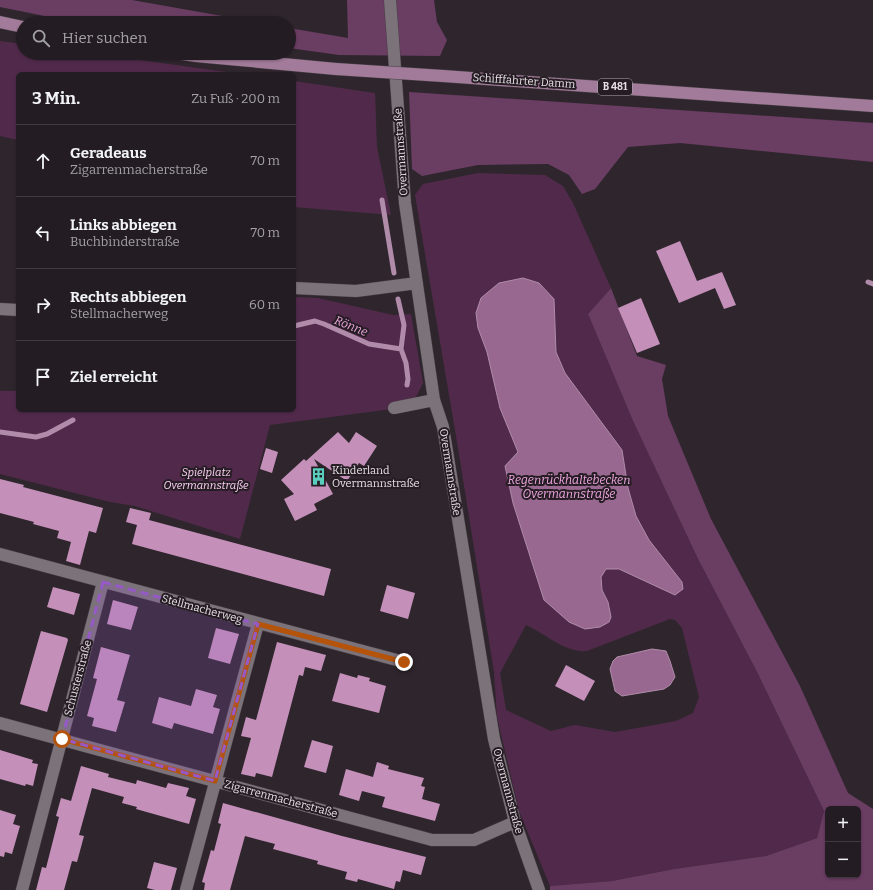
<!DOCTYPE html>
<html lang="de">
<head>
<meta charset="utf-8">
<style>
	:root { --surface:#231c22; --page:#2f292f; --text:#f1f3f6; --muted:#a3a1a5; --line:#403a40 }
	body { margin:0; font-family:Bitter,serif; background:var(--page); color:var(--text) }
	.controls { position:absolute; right:12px; bottom:12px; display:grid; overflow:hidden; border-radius:6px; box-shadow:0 1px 3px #0004 }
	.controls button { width:36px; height:36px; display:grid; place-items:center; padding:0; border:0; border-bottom:1px solid var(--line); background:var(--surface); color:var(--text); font:20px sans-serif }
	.stop { position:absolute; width:12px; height:12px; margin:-9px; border:3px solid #b45309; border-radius:50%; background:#fff }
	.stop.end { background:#b45309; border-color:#fff; box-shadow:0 1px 4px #0008 }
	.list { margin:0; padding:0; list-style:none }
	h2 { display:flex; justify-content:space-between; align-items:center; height:52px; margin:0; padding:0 16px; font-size:17px }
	h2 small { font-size:13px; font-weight:400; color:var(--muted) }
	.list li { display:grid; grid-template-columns:26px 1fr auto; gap:12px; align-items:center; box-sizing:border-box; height:72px; padding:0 16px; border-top:1px solid var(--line) }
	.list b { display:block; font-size:15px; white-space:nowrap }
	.list p { margin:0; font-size:13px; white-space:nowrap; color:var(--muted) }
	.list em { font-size:13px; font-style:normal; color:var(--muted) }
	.icon { flex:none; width:22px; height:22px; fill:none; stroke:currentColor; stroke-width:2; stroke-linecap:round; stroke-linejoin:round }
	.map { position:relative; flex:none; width:873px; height:890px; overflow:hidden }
	.search { position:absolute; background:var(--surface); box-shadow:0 1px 3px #0004; left:16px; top:16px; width:280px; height:44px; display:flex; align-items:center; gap:10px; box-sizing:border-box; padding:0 14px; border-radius:22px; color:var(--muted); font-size:15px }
	.panel { position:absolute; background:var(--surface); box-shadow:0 1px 3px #0004; left:16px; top:72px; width:280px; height:340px; border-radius:6px }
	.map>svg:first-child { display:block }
	.green { fill:#512a4b; fill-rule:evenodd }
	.forest { fill:#6a3d63; fill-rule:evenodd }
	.water { fill:#996890; stroke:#b08caa }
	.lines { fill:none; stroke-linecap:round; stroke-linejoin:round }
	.stream { stroke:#b08caa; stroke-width:5 }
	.building { fill:#c490ba }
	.minor-casing { stroke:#494147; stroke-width:13 }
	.major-casing { stroke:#494147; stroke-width:13 }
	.minor { stroke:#7c727a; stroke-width:12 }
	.major { stroke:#a17b99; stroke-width:12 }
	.major-bridge-casing { stroke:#494147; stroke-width:13; stroke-linecap:butt }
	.major-bridge { stroke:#a17b99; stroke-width:12 }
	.route { stroke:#b45309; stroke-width:5 }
	.marked { fill:#9659c8; fill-opacity:0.2; stroke:#9659c8; stroke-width:3; stroke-dasharray:8 5; stroke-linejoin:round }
	.labels { text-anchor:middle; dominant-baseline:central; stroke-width:4; stroke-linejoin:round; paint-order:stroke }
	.shield { fill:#251d23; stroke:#aca6ab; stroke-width:1 }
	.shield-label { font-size:10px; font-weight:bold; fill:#e6e0e5 }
	.street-label { font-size:11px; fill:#e6e0e5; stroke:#251d23 }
	.poi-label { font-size:11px; fill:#e6e0e5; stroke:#251d23; text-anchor:start }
	.park-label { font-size:11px; font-style:italic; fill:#fed1f5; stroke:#251d23 }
	.water-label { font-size:12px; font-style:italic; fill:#efa7e2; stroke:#251d23 }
</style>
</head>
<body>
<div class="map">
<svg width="873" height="890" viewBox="0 0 873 890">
	<rect width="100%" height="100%" fill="#2f262d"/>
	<path class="green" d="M 0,41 L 23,44 L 23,53 L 89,53 L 241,74 L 18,74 L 18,140 L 0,136 Z
		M 294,81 L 375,93 L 377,147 L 391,215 L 294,207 Z
		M 478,173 L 545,175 L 563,186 L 573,203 L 611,288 L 588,314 L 633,421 L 698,559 L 757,672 L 824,811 L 817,838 L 766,856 L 674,869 L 612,881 L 550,886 L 519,811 L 497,717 L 494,672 L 457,442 L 415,195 L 423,184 ZM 554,299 L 556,352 L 565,373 L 622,450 L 628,488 L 636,516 L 649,540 L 682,582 L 675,595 L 619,569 L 606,569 L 601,577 L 602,590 L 608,602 L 611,617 L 609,622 L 544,600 L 513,503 L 505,467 L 518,453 L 487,352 L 478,328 ZM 670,619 L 675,620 L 682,628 L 699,697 L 693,713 L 676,721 L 615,732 L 575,725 L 551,731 L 506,710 L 500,673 L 526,625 C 546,634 565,653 587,651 Z
		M 294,297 L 318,298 L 393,315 L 411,314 L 423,383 L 416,397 L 392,409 L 270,425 L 240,539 L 135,506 L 110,502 L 0,474 L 0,391 L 18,391 L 18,410 L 294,410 Z"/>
	<path class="forest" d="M 0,0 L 132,0 L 262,23 L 79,23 L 0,7 Z
		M 347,0 L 434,0 L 437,22 L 447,40 L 440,56 L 339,55 L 289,48 L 289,28 L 348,38 Z
		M 409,92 L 873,123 L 873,162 L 680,143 L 628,147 L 595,189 L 582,194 L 569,175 L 548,164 L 478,165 L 422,176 L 412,169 Z
		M 611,288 L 637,356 L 666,365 L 662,379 L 668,416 L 711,519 L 800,686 L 848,793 L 873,809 L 873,890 L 550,890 L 550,886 L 612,881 L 674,869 L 766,856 L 817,838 L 824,811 L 757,672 L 698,559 L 633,421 L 588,314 ZM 828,809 L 858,809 L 858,875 L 828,875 Z"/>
	<path class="water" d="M 523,278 L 539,283 L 554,299 L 556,352 L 565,373 L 622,450 L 628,488 L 636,516 L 649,540 L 682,582 L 683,589 L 675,595 L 619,569 L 606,569 L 601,577 L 602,590 L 608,602 L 611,617 L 609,622 L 600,627 L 585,629 L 569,622 L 544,600 L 513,503 L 505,466 L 518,452 L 500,408 L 487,352 L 478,328 L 476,313 L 481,298 L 499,283 Z
		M 652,649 L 666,651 L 670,661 L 675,677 L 670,685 L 664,689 L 622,696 L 615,691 L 610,669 L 613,661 L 617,657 Z"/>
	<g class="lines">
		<path class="stream" d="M 382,200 L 394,273
			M 868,282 L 873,284
			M 398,299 L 404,325 L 401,349 L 406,363 L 408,379 L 407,385
			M 294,326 L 315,321 L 324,324 L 369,344 L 401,349
			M 0,432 L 36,437 L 47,434 L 73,420"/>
	</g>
	<path class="building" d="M 680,241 L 697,281 L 722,272 L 736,305 L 724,309 L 715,288 L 679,303 L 656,251 Z
		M 641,298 L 660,344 L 637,353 L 618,308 Z
		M 338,432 L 349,443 L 356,432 L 377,446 L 364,466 L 359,463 L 347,481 L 314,459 L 333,494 L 314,504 L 317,510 L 295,521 L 284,499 L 294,494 L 281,480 L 304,459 L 306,461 Z
		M 266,448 L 278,452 L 272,473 L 260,469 Z
		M 0,479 L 24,485 L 23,487 L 103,508 L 96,533 L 89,531 L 80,565 L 66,561 L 71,542 L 57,538 L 59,531 L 33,524 L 34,522 L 0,513 Z
		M 130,508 L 151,513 L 149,520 L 331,569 L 324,596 L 132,544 L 137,525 L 126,522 Z
		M 387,585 L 415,593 L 408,619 L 380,611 Z
		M 53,587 L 80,594 L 74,615 L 47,607 Z
		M 113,600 L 138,607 L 131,630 L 107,624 Z
		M 216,628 L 239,634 L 230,664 L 208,658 Z
		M 41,631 L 67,638 L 68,640 L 47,712 L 20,704 Z
		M 277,642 L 326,655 L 321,671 L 305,667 L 303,676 L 299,675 L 272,777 L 256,773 L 255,777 L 241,774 L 251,738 L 241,736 L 246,717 L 256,720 Z
		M 101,647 L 130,655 L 117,700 L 125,702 L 116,732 L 92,726 L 94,718 L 87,716 L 97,679 L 93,678 Z
		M 566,665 L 595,681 L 584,701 L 555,686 Z
		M 340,673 L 357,678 L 358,675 L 370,678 L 369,681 L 386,686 L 379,713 L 332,701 Z
		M 196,689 L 217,695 L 213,707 L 220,709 L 213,734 L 174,723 L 172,729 L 152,723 L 159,697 L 191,706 Z
		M 312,740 L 333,746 L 326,773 L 304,767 Z
		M 0,750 L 33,760 L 32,763 L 38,764 L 33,786 L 26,784 L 25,786 L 0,779 Z
		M 377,762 L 389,766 L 388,769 L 424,778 L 421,786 L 425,787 L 422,799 L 440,804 L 435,821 L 382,807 L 385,797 L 362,791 L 359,801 L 339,795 L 346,769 L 373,777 Z
		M 81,766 L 109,774 L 108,777 L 136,784 L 137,780 L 166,788 L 168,783 L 189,788 L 186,796 L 196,799 L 189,824 L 136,809 L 137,807 L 122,803 L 124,797 L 92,788 L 79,835 L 84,836 L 77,862 L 72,861 L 64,890 L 36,890 L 42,867 L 46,868 L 59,817 L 56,816 L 61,798 L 71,801 Z
		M 223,803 L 342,836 L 426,857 L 421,875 L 403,870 L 400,882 L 396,881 L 394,889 L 358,879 L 357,882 L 345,879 L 347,872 L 317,864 L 318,861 L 273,849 L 275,844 L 245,836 L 230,890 L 204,890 L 205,883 L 202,882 L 211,850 L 214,851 L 221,824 L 218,823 Z
		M 0,810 L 16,815 L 13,824 L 20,826 L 12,854 L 5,852 L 4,857 L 0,856 Z
		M 154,862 L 177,868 L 171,890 L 155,890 L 147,888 Z"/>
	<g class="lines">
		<defs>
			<path id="minor" d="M 390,0 L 405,203 L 434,400 L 443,427 L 494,739 L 515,822 L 539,890
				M 294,288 L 356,291 L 417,283
				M 0,309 L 18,310
				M 394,408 L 434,400
				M 0,554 L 404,662
				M 0,723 L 432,840 L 474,840 L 515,822
				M 22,890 L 103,582
				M 186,890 L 258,624"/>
			<path id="major" d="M 0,22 L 23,27
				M 176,53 L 196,56 L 336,69
				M 443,76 L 873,106"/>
		</defs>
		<use href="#minor" class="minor-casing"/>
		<use href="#major" class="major-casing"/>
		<use href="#minor" class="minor"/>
		<use href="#major" class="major"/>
		<defs>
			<path id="major-bridge" d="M 336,69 L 443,76"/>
		</defs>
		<use href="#major-bridge" class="major-bridge-casing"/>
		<use href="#major-bridge" class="major-bridge"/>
	</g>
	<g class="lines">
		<path class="route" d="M 62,739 L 215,781 L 258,624 L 404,662"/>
	</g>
	<path class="marked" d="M 103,582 L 258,624 L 215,781 L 62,739 Z"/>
	<defs>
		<symbol id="building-bare" viewBox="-9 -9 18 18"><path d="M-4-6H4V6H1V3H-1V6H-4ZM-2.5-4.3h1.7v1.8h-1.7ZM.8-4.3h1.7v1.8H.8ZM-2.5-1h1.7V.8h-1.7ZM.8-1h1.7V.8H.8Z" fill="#59cebe" stroke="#251d23" stroke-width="2.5" paint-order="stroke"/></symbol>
	</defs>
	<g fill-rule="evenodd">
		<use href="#building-bare" x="306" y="464" width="25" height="25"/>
	</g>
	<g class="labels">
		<rect class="shield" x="598" y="79" width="34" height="16" rx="3"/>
		<g class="shield-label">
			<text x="615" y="87">B 481</text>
		</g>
		<g class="street-label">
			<text transform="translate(524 81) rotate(4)">Schifffahrter Damm</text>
			<text transform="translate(401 152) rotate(-94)">Overmannstraße</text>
			<text transform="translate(450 472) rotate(81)">Overmannstraße</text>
			<text transform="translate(202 609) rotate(15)">Stellmacherweg</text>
			<text transform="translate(78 678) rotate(-75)">Schusterstraße</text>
			<text transform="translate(508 791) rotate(75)">Overmannstraße</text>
			<text transform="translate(281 799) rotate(15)">Zigarrenmacherstraße</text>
		</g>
		<g class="poi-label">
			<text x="332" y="470">Kinderland<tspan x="332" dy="13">Overmannstraße</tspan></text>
		</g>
		<g class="park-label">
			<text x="206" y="472">Spielplatz<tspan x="206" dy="13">Overmannstraße</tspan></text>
		</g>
		<g class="water-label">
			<text transform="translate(351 326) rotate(22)">Rönne</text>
			<text x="569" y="480">Regenrückhaltebecken<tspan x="569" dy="14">Overmannstraße</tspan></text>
		</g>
	</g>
</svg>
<div class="controls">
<button>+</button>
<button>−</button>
</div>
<div class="stop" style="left:62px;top:739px"></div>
<div class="stop end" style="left:404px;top:662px"></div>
<div class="search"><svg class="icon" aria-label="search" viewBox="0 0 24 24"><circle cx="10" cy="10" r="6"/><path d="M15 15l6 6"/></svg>Hier suchen</div>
<section class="panel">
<h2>3 Min.<small>Zu Fuß · 200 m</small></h2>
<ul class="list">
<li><svg class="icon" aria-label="ahead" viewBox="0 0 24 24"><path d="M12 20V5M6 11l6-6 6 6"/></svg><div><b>Geradeaus</b><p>Zigarrenmacherstraße</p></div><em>70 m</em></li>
<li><svg class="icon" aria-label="left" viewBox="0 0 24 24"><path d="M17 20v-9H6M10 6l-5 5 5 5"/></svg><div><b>Links abbiegen</b><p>Buchbinderstraße</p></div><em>70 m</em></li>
<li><svg class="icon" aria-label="right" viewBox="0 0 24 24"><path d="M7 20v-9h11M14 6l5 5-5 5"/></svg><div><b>Rechts abbiegen</b><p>Stellmacherweg</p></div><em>60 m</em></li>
<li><svg class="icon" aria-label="arrive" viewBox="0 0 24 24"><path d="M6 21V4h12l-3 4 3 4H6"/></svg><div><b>Ziel erreicht</b></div></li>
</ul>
</section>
</div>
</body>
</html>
